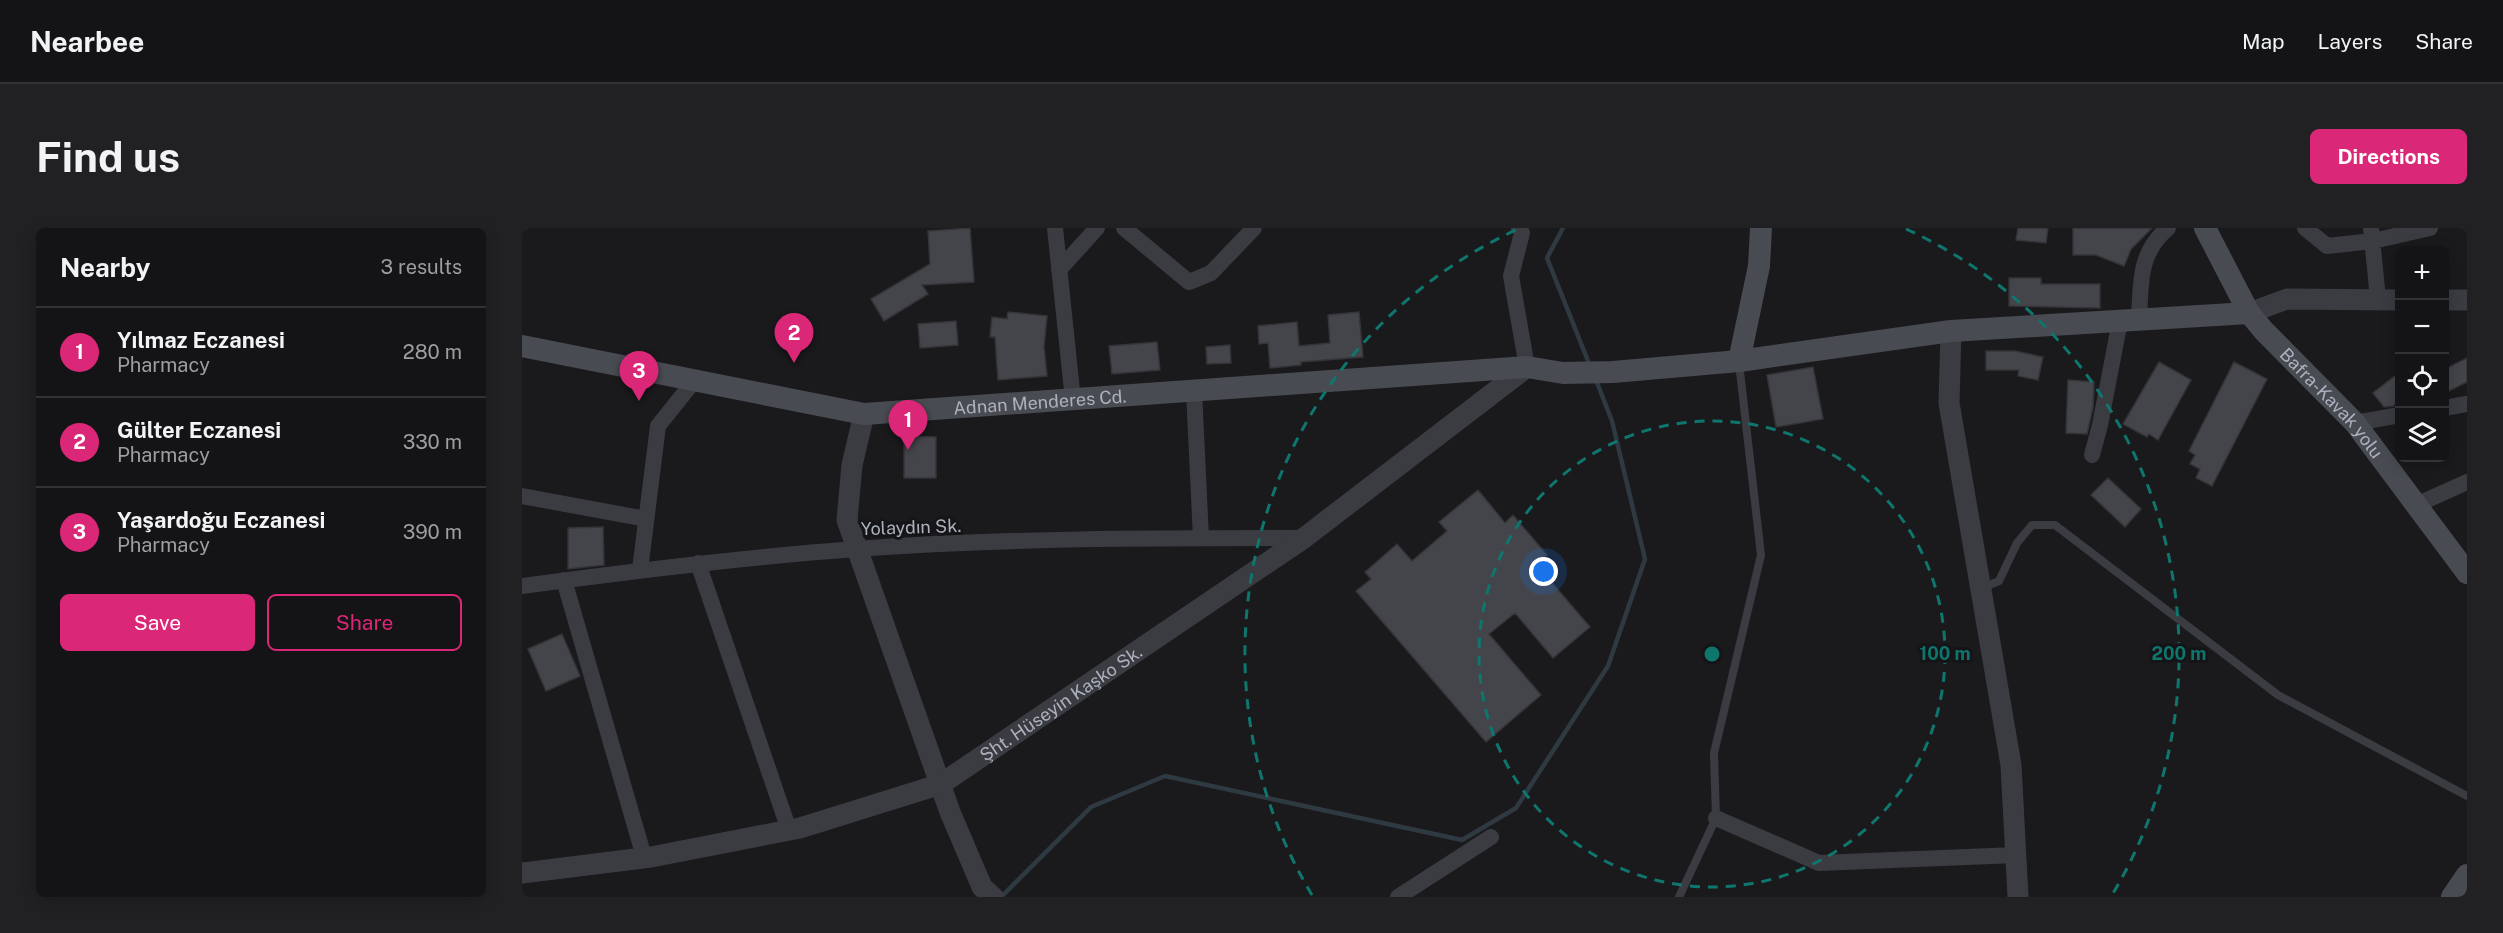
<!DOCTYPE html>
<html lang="en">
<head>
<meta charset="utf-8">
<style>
	:root { --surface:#141416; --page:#212123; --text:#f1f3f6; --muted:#9d9ea1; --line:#333335; --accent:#db2777 }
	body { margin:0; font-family:"Public Sans",sans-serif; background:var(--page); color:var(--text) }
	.controls { position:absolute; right:18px; top:18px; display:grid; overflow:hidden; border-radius:9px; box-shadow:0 3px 15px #0003 }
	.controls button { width:54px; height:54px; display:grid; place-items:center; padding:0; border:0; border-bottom:2px solid var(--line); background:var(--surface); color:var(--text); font:30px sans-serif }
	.you { position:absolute; left:1022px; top:344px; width:21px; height:21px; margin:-15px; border:4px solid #fff; border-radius:50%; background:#1a73e8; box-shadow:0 0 0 9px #1a73e833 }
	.badge { display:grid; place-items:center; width:39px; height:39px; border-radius:50%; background:var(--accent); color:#fff; font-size:20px; font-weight:700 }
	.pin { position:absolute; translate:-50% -50px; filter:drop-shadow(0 2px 3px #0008) }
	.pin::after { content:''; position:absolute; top:32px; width:21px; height:18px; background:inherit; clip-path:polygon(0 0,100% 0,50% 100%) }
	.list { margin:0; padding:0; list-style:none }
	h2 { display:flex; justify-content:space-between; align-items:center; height:78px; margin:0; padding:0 24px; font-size:26px }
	h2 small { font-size:20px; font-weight:400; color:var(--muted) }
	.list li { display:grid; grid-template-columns:39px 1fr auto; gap:18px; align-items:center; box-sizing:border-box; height:90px; padding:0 24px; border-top:2px solid var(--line) }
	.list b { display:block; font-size:22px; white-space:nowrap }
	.list p { margin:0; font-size:20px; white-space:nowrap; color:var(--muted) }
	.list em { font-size:20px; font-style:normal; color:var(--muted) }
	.actions { display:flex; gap:12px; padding:18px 24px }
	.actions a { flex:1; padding:14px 0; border:2px solid var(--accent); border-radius:9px; text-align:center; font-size:21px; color:var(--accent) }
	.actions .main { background:var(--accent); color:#fff }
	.icon { flex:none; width:33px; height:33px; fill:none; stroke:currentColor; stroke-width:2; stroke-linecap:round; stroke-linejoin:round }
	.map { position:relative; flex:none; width:1945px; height:669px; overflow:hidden; border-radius:9px }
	header { display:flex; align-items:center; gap:36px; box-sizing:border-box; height:84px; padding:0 30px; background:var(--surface); border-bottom:2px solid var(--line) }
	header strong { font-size:28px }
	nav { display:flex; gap:33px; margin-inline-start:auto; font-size:21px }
	.intro { display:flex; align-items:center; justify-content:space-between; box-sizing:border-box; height:144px; padding:0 36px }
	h1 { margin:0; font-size:42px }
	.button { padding:15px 27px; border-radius:9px; background:var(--accent); color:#fff; font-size:21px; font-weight:700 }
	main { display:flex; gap:36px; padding:0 36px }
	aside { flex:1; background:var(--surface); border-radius:9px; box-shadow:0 3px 15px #0003 }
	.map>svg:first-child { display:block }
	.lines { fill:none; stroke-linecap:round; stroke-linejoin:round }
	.stream { stroke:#2f3942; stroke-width:4.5 }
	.building { fill:#44454a; stroke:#343439; stroke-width:1.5 }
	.service { stroke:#3b3c42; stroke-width:8 }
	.minor { stroke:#3b3c42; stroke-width:16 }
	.tertiary { stroke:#3b3c42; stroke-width:21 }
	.secondary { stroke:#494b52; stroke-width:22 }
	.ring { fill:none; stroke:#0f766e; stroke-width:3; stroke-dasharray:10 8 }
	.labels { text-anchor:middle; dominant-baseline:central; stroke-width:6; stroke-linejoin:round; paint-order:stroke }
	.street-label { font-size:18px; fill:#acb1bd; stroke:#151518 }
	.centre { fill:#0f766e; stroke:#151518; stroke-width:3 }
	.ring-label { font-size:18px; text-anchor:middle; font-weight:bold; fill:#0f766e; stroke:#151518; stroke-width:6; stroke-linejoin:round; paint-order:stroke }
</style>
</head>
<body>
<header>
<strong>Nearbee</strong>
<nav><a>Map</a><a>Layers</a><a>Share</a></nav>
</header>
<div class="intro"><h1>Find us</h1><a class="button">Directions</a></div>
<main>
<aside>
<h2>Nearby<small>3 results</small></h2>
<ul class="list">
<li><span class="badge">1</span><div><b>Yılmaz Eczanesi</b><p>Pharmacy</p></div><em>280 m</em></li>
<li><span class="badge">2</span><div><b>Gülter Eczanesi</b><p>Pharmacy</p></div><em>330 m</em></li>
<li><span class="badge">3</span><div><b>Yaşardoğu Eczanesi</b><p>Pharmacy</p></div><em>390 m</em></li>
</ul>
<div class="actions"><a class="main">Save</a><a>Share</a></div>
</aside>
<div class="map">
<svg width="1945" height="669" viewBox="0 0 1945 669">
	<rect width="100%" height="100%" fill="#1a1a1d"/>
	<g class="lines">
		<path class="stream" d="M 1041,0 L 1025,30 L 1068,138
			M 479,669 L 569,579 L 643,548 L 940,612 L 994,580 L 1086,438 L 1123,331 L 1090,193 L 1074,152"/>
	</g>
	<path class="building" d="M 448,0 L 452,54 L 400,57 L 406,66 L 362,93 L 349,71 L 408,36 L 406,3 Z
		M 1496,0 L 1526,0 L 1524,15 L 1494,12 Z
		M 1551,0 L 1630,0 L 1609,21 L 1602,38 L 1574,27 L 1551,27 Z
		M 1487,50 L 1519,50 L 1519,56 L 1578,56 L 1578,80 L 1487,78 Z
		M 486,84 L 525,88 L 522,119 L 525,148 L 476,152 L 473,109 L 468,109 L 470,89 L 485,91 Z
		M 837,84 L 841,129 L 779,134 L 779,137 L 748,140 L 746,115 L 737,116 L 736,98 L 775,94 L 777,118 L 808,115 L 806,87 Z
		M 434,93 L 436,117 L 398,120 L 396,96 Z
		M 635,114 L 638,142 L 590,146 L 587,118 Z
		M 708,117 L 709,135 L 685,136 L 684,119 Z
		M 1464,123 L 1493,123 L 1521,129 L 1516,152 L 1496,148 L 1497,142 L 1464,142 Z
		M 1945,130 L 1945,154 L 1923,165 L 1923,141 Z
		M 1637,134 L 1669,152 L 1636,212 L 1627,206 L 1625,209 L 1601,196 Z
		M 1712,134 L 1745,151 L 1690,258 L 1674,250 L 1678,241 L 1668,236 L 1673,227 L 1667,223 Z
		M 1291,139 L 1301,191 L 1254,199 L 1245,147 Z
		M 1878,144 L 1878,172 L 1871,178 L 1862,179 L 1851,165 Z
		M 1546,152 L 1572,154 L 1571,179 L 1565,206 L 1544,205 Z
		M 382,208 L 414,209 L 414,250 L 382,250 Z
		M 1586,250 L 1619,281 L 1603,299 L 1569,267 Z
		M 956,262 L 983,295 L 991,287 L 1025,327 L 1014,336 L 1068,399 L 1031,430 L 993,385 L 967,406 L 1019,467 L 964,514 L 834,363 L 849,351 L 843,344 L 875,316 L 890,333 L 925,303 L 917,294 Z
		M 81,299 L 82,337 L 46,341 L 46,300 Z
		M 40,406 L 58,448 L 24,463 L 6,421 Z"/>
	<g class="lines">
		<path class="service" d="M 1460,360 L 1477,353 L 1495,315 L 1510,297 L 1533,297 L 1756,467 L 1945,568
			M 1157,669 L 1194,590 L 1192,525 L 1239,327 L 1217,135"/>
		<path class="minor" d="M 533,0 L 551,172
			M 602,0 L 667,54 L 689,45 L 732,0
			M 997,0 L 1000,5 L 989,48 L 1005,139
			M 1783,0 L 1805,18 L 1851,13 L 1908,0
			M 1849,0 L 1856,71
			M 537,42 L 575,0
			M 1617,92 C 1619,56 1616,25 1646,0
			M 672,163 L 679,310
			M 1922,180 L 1945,176
			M 1833,195 L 1878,187
			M 1570,227 L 1578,197 L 1598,93
			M 0,268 L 124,291
			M 1894,277 L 1945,254
			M 176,335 L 267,602
			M 118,342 L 136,198 L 172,153
			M 42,352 L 122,629
			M 0,358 C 111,343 222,329 334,321 C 483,310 633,310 782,310
			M 1194,590 L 1297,635 L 1494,627
			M 876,669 L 969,609"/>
		<g class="tertiary">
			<path d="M 1922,72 L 1945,72"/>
			<path d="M 1727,85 L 1765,71 L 1878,72"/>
			<path d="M 1429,103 L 1427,175 L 1489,537 L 1496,669"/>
			<path d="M 342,186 L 330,237 L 325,292 L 428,584 L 460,659 L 471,669"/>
			<path id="s1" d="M 0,645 L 129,629 L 278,600 L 419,556 L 782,310 L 1005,139"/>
		</g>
		<g class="secondary">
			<path id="s2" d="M 1683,0 L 1727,85 L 1742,103 L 1833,195 L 1945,345"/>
			<path id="s3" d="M 0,118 L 342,186 L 1005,139 L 1041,145 L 1091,144 L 1217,133 L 1429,103 L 1727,85"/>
			<path d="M 1217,133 L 1237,38 L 1239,0"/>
			<path d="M 1930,669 L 1945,647"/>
		</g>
	</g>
	<g class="ring">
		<circle cx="1190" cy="426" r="233"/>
		<path d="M790 667A467 467 0 0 1 996 1M1384 1A467 467 0 0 1 1590 667"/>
	</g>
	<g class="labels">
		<g class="street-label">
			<text stroke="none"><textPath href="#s3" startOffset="525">Adnan Menderes Cd.</textPath></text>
			<text stroke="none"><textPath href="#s2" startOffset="218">Bafra-Kavak yolu</textPath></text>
			<text transform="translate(389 299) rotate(-2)">Yolaydın Sk.</text>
			<text stroke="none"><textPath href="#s1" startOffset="574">Şht. Hüseyin Kaşko Sk.</textPath></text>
		</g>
	</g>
	<circle cx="1190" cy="426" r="9" class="centre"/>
	<g class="ring-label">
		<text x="1423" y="432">100 m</text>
		<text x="1657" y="432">200 m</text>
	</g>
</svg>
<div class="controls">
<button>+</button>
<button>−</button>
<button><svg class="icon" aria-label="locate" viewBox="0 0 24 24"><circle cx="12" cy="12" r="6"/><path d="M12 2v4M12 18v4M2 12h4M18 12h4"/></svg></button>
<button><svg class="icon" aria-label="layers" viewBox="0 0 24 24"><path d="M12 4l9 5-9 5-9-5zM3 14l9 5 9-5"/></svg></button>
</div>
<div class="you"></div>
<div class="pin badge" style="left:386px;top:222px">1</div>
<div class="pin badge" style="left:272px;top:135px">2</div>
<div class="pin badge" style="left:117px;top:173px">3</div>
</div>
</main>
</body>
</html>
